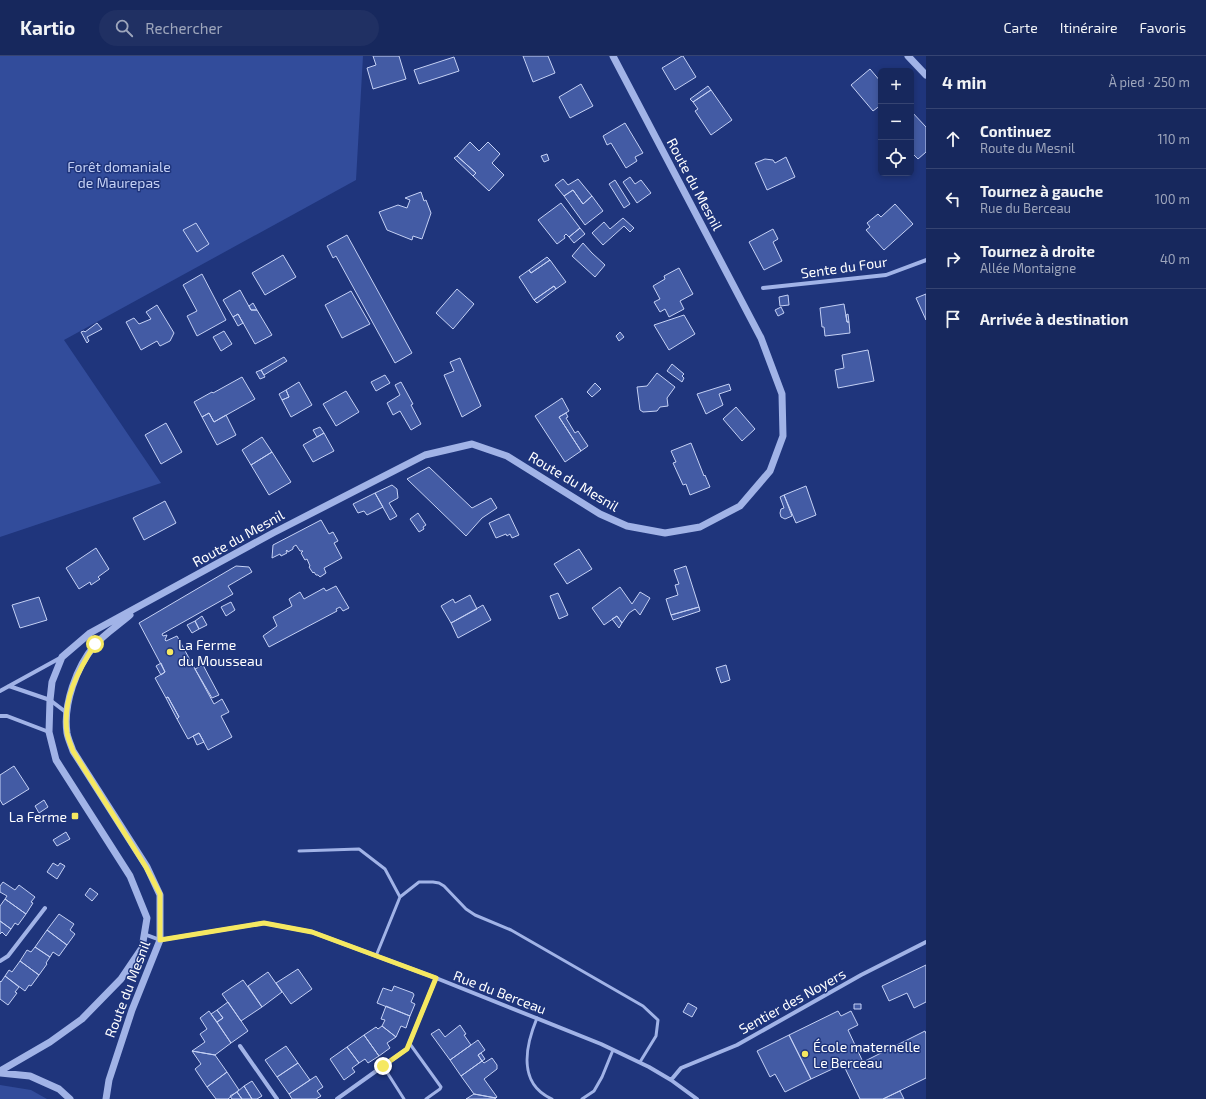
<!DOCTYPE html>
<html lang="fr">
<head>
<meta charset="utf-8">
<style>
	:root { --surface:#17285d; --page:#203063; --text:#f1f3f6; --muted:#9ea6bc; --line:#364472 }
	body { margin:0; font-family:"Exo 2",sans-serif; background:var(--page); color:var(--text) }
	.controls { position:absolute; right:12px; top:12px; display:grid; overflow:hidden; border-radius:6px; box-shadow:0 2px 6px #0003 }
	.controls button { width:36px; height:36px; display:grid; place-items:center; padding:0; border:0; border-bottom:1px solid var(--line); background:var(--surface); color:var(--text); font:20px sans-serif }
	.stop { position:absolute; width:12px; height:12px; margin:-9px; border:3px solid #f5e861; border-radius:50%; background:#fff }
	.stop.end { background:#f5e861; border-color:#fff; box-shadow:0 1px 4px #0008 }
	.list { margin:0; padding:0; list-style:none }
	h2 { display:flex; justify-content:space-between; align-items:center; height:52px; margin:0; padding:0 16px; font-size:17px }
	h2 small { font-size:13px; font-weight:400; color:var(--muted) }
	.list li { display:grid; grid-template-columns:26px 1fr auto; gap:12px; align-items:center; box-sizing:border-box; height:60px; padding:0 16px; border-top:1px solid var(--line) }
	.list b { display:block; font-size:15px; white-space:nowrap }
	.list p { margin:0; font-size:13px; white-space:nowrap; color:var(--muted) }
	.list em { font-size:13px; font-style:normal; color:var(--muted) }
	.icon { flex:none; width:22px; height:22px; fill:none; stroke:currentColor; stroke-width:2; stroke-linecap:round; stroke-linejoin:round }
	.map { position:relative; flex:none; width:926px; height:1043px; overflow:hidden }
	header { display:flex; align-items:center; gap:24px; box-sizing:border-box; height:56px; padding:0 20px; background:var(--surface); border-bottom:1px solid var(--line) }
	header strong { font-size:19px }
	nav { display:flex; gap:22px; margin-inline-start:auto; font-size:14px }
	.search { width:280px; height:36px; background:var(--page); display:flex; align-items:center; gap:10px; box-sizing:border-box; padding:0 14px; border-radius:22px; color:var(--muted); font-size:15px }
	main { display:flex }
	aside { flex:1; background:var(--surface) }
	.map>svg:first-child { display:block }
	.green { fill:#324c9b }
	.building { fill:#435ba4; stroke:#c5d1f5 }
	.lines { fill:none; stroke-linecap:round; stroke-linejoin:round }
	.service { stroke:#a1b3e7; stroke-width:3 }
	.minor { stroke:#a1b3e7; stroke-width:4 }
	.tertiary { stroke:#a1b3e7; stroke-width:7 }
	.route { stroke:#f5e861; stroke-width:5 }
	.poi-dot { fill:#f5e861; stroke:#1f357c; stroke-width:1.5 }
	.labels { text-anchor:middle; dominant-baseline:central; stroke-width:3; stroke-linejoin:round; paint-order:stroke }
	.park-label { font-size:14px; fill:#c5d1f5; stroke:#1f357c }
	.street-label { font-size:14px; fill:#fff; stroke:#1f357c }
	.poi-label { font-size:14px; fill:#fff; stroke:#1f357c; text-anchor:start }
</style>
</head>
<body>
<header>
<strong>Kartio</strong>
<div class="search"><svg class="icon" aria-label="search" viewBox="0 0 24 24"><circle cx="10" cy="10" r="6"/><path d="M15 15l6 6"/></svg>Rechercher</div>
<nav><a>Carte</a><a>Itinéraire</a><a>Favoris</a></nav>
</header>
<main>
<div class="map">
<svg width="926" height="1043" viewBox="0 0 926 1043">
	<rect width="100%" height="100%" fill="#1f357c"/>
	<path class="green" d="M 0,0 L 363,0 L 356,124 L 64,284 L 161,427 L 0,481 Z
		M 0,1029 L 31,1034 L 47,1043 L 0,1043 Z"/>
	<path class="building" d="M 373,0 L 399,0 L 406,23 L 373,33 L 367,12 L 376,9 Z
		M 523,0 L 548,0 L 555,17 L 533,26 Z
		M 682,0 L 683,0 L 696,21 L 675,34 L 662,12 Z
		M 454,1 L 459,15 L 419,28 L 414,14 Z
		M 870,13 L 881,26 L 881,49 L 873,55 L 851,29 Z
		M 581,28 L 593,50 L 570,62 L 559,41 Z
		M 708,30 L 711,34 L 693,46 L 690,43 Z
		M 711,34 L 732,64 L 711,79 L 695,55 L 698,53 L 693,46 Z
		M 911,55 L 926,71 L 926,96 L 918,103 L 911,96 Z
		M 625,67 L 643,97 L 635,101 L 637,105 L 626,112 L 611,87 L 607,89 L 603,80 Z
		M 470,86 L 479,95 L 488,86 L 500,98 L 492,107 L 504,119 L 489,135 L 473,120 L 476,117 L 457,100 Z
		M 547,98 L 549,104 L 544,106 L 541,100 Z
		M 457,100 L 476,117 L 473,120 L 454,102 Z
		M 786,101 L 795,121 L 767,134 L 755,107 L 765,103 L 773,104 L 775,107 Z
		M 630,121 L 635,128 L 641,124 L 651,137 L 637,147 L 623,126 Z
		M 563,123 L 568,129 L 578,123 L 592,140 L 583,148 L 573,134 L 564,140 L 555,129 Z
		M 615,124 L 630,148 L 624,152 L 609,128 Z
		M 573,134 L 583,148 L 592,140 L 603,155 L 585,169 L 564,140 Z
		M 421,136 L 424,145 L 426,144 L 431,157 L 422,183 L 413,180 L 412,184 L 387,174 L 379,156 L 398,149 L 407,152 L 410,144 L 405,142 Z
		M 561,147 L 580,172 L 569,181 L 566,178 L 564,180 L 565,182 L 557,188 L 538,164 Z
		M 895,148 L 913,168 L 884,194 L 866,174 L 870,171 L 867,167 L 878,158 L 881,161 Z
		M 623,162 L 634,172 L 630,176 L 624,170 L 603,189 L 592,177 L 604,166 L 610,173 Z
		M 196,167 L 209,188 L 197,196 L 183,174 Z
		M 580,172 L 585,178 L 574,187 L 569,181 Z
		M 773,173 L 778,183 L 773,186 L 782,205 L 764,214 L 749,186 Z
		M 347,179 L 412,297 L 395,307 L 336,200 L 333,202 L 327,190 Z
		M 583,187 L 592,197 L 605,209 L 595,221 L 572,200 Z
		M 283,199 L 296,221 L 265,239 L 252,217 Z
		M 547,201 L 550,204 L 531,217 L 529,214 Z
		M 550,204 L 566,226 L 556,233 L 554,230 L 534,244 L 519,221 L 529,214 L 531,217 Z
		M 679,212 L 693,238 L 680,245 L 684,253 L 669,261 L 665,253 L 660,256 L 654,246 L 660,243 L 653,230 L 665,223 L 664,220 Z
		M 202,218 L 226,264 L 197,280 L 187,260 L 197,255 L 183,229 Z
		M 554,230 L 556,233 L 537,247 L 534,244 Z
		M 457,233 L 474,248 L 453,273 L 436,257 Z
		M 240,234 L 251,254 L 257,254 L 272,279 L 255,288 L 238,258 L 233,261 L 223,244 Z
		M 351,235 L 370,268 L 342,282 L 325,249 Z
		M 926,238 L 926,264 L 916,242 Z
		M 788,239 L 789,249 L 780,250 L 779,241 Z
		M 253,247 L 257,254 L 251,254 L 249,250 Z
		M 844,248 L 847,266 L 849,266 L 850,277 L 825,280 L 824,271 L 822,271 L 820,252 Z
		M 157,249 L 174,277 L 170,285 L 160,290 L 157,285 L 141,294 L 126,266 L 134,262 L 139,268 L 151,263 L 146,256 Z
		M 781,251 L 784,257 L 778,260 L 775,254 Z
		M 238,258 L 243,267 L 238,270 L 233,261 Z
		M 848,258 L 849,266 L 847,266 L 846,259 Z
		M 684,259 L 695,278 L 669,294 L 654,269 Z
		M 97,267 L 102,273 L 87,281 L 89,285 L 87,287 L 81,276 L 84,275 L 85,276 Z
		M 224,275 L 232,288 L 221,295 L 213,281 Z
		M 620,276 L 624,281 L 619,285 L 616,280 Z
		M 868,294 L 874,325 L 838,332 L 835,314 L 844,312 L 842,299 Z
		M 284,301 L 287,305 L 264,319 L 261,314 Z
		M 460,302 L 481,350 L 462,361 L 444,319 L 454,315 L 450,306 Z
		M 672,308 L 684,318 L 682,320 L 684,322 L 682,326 L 667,315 Z
		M 261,314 L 265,321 L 260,323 L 256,316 Z
		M 657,317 L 675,331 L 667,342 L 668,350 L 660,351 L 657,355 L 643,356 L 640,354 L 637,331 L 647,330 Z
		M 385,319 L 390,327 L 376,335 L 371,326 Z
		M 242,321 L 255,343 L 214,366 L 209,357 L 202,361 L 194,346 L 212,336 L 213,337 Z
		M 299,326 L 312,349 L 291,361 L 282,344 L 289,341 L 286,334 Z
		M 401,326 L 413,348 L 411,349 L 421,368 L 411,374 L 400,355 L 393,359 L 387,347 L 400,339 L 395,329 Z
		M 595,327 L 601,333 L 592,341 L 587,336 Z
		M 729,328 L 731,334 L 719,338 L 723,349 L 706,358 L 697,338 Z
		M 286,334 L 289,341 L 282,344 L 279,338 Z
		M 346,335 L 359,356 L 336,370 L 323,348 Z
		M 562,342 L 569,355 L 559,361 L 581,395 L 565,406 L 535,360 Z
		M 736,351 L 755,373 L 742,385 L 723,363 Z
		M 209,357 L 214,366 L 226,359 L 236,379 L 217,389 L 202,361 Z
		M 566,357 L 568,361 L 566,362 L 575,377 L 578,375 L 588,390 L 581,395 L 559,361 Z
		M 166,367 L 182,396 L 161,408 L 145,379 Z
		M 320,371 L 324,377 L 317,381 L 313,374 Z
		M 324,377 L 334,395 L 313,406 L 303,389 Z
		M 262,381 L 272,396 L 251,409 L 242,394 Z
		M 691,387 L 704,420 L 705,419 L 710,431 L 690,439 L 686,428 L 683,429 L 673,407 L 676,406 L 671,395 Z
		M 272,396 L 291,426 L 269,439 L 251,409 Z
		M 429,411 L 472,452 L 491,442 L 497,452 L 482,462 L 466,480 L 407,423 Z
		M 392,429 L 397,433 L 398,442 L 389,447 L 397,460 L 390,464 L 375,437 Z
		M 806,430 L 816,459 L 796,467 L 784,439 Z
		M 375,437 L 383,451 L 367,459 L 364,455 L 358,457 L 353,448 Z
		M 784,439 L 792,460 L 785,463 L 781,461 L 780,457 L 781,453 L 784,452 L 780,441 Z
		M 165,445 L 176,467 L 144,484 L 133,462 Z
		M 418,457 L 426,469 L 423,471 L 424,473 L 419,476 L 410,463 Z
		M 509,458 L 519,479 L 512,482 L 510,478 L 507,480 L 506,478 L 496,482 L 489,467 Z
		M 321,464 L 329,478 L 333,476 L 338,485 L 334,487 L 342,502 L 324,512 L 326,517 L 320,521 L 318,519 L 316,519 L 314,516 L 313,517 L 309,511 L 310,510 L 307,503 L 305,504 L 301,497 L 303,495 L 300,495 L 296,489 L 293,491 L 293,493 L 288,496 L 287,494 L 286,495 L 287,497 L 281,500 L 280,498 L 272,502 L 273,489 Z
		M 96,492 L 109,513 L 98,521 L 100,523 L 91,529 L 90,526 L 79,533 L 66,512 Z
		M 579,493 L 592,513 L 567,528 L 554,508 Z
		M 236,510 L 249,511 L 252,516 L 228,530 L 233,538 L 162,578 L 163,580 L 167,579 L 165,584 L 166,585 L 177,580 L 214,648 L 222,643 L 229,656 L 221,660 L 232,681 L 208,694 L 199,677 L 188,683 L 177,663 L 179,661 L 168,641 L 166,642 L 155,622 L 165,616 L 139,567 Z
		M 686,510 L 699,551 L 671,559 L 666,543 L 678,539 L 675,529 L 679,528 L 674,514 Z
		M 336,530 L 349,552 L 343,555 L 340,551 L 336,553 L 337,555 L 269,591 L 263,580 L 277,570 L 273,561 L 292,550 L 289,543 L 300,536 L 304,543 L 324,532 L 326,535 Z
		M 620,531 L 632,548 L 640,536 L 650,542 L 640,559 L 635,553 L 629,557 L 622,567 L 617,560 L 604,569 L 592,552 Z
		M 558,537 L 568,559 L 559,563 L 550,540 Z
		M 470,539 L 477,553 L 451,567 L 441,550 L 453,543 L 455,547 Z
		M 39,541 L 47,564 L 20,572 L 12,549 Z
		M 231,546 L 235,554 L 226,560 L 221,551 Z
		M 483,549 L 491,564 L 458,582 L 451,567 Z
		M 699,551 L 700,555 L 673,564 L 671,559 Z
		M 202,560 L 207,569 L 199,573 L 195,565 Z
		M 617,560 L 622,567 L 619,572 L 612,563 Z
		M 195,565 L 199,573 L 192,577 L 187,569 Z
		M 161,607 L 165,616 L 161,619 L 156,610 Z
		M 203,609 L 219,639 L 212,642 L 195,613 Z
		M 726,609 L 730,624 L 721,627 L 716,612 Z
		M 168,641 L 179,661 L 177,663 L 166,642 Z
		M 199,677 L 204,686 L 197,689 L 193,680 Z
		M 14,710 L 29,733 L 3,749 L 0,744 L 0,719 Z
		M 44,744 L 48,751 L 39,757 L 35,750 Z
		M 66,776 L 70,783 L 57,790 L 53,784 Z
		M 53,807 L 58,810 L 60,807 L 65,810 L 57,823 L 47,816 Z
		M 3,826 L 15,834 L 19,829 L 35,841 L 31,846 L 33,847 L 26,858 L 5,843 L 7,840 L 0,836 L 0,830 Z
		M 90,832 L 98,838 L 92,845 L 85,839 Z
		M 5,843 L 26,858 L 18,869 L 15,867 L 11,873 L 0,865 L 0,850 Z
		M 59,858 L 74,868 L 70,874 L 75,878 L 67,889 L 47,874 Z
		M 0,865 L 11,873 L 6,880 L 2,876 L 0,878 Z
		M 47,874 L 67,889 L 59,900 L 53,896 L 50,901 L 35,891 Z
		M 35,891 L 50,901 L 46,907 L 47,908 L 39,919 L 20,905 L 27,894 L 31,896 Z
		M 20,905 L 39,919 L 31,930 L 29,929 L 25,935 L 5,920 L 9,914 L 12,916 Z
		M 926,909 L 926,946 L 914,952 L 907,937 L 889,945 L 882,930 Z
		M 298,913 L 312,933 L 291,948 L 276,927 Z
		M 268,916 L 282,936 L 262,951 L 248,930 Z
		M 5,920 L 19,931 L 15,936 L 17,937 L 8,949 L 0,943 L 0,925 L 1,926 Z
		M 243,924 L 262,951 L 241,965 L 222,938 Z
		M 394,930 L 413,937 L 414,939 L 411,946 L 415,948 L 410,960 L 377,947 L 383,932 L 392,935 Z
		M 228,946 L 248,975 L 231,987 L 217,966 L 223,962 L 217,954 Z
		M 688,947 L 697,952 L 692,961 L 683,956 Z
		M 854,948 L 861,948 L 861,953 L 854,953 Z
		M 386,950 L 410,960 L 406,972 L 401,970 L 396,981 L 382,970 L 385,964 L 381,963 Z
		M 217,954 L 223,962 L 217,966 L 211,958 Z
		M 209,955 L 231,987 L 215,999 L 192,995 L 205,986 L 200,978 L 207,973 L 200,962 Z
		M 838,955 L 841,960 L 851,955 L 858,969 L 848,974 L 863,1006 L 925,975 L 926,978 L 926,1022 L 883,1043 L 860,1043 L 843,1008 L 811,1023 L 789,979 Z
		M 460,969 L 466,978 L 464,979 L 471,989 L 450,1004 L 431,978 L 439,973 L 445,981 Z
		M 382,970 L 396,981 L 387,987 L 390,992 L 379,1000 L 364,979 L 376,971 L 378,973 Z
		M 364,979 L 379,1000 L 368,1007 L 365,1003 L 359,1007 L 347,991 Z
		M 789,979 L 811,1023 L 785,1036 L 775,1018 L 770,1021 L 757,995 Z
		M 478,984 L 485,994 L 478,999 L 482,1005 L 461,1020 L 450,1004 Z
		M 286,990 L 298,1007 L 277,1021 L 265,1004 Z
		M 347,991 L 359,1007 L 352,1012 L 355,1016 L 344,1024 L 330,1003 Z
		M 192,995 L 215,999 L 227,1016 L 207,1031 L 195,1013 L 201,1008 Z
		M 481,997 L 485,1003 L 482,1005 L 478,999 Z
		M 492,1002 L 497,1009 L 497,1013 L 484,1023 L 497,1041 L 496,1042 L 474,1038 L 461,1020 L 482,1005 L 484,1007 Z
		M 298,1007 L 310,1024 L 289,1038 L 277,1021 Z
		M 227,1016 L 239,1034 L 228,1043 L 216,1043 L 207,1031 Z
		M 316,1020 L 323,1031 L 317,1035 L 321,1040 L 316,1043 L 292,1043 L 289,1038 Z
		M 252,1025 L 262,1040 L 257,1043 L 252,1043 L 244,1030 Z
		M 244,1030 L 252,1043 L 242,1043 L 237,1036 Z
		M 900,1035 L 904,1043 L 883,1043 Z
		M 237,1036 L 242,1043 L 232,1043 L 230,1040 Z
		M 474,1038 L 496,1042 L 494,1043 L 466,1043 Z"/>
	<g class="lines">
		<path class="service" d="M 299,795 L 359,793 L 385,813 L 400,841 L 376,900
			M 400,841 L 419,826 L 433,826 L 439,827 L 444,830 L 466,853 L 475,859 L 511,874 L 643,950 L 658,964 L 656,980 L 640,1006
			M 537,962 C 525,991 518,1028 552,1043
			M 410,988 L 441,1031 L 440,1033 L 426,1043
			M 383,1010 L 404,1043
			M 582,1043 L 594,1035 L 602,1021 L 613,994"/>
		<path class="minor" d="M 763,232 L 886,219 L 926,204
			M 9,630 L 50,644 L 67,657
			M 0,635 L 60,602
			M 0,660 L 7,660 L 49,676
			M 144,878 L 160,884 L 264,867 L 312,876 L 436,922 L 601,988 L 649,1011 L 671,1024 L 697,1043
			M 0,905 L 8,900 L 45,852
			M 240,990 L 277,1043
			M 671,1024 L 681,1012 L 737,989 L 861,919 L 926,886
			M 337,1043 L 407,993 L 436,922"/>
		<path class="tertiary" d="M 908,0 L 926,19
			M 0,1015 L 50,986 L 82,963 L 121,923 L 142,892 L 147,862 L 130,820 L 56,704 L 49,676 L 50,644 L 52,626 L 62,601 L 90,577 L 273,477 L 425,399 L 472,388 L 507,400 L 600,458 L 627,470 L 665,477 L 700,471 L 740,450 L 770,415 L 783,380 L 782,338 L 761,282 L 613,0
			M 0,1017 L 30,1020 L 59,1033 L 70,1043
			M 106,1043 L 109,1024 L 132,954 L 160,884 L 160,839 L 147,811 L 73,695 C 71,689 68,683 67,677 C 63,649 76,611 95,589 C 103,579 120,568 130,559"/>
	</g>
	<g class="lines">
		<path class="route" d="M 95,588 C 78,615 62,644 67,677 C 68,683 71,689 73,695 L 146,811 L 160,838 L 160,884 L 264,867 L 312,876 L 436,922 L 407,993 L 383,1010"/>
	</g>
	<g class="poi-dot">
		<circle cx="170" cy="596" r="4"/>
		<rect x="71" y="756" width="8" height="8" rx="2"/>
		<circle cx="805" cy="998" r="4"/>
	</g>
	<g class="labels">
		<g class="park-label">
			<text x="119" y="110">Forêt domaniale<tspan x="119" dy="16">de Maurepas</tspan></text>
		</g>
		<g class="street-label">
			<text transform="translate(695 128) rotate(62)">Route du Mesnil</text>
			<text transform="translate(844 211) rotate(-8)">Sente du Four</text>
			<text transform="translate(574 425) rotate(31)">Route du Mesnil</text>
			<text transform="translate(238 482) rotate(-29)">Route du Mesnil</text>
			<text transform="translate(127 933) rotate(-69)">Route du Mesnil</text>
			<text transform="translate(500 936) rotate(21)">Rue du Berceau</text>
			<text transform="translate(792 945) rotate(-29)">Sentier des Noyers</text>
		</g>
		<g class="poi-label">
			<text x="178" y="588">La Ferme<tspan x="178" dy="16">du Mousseau</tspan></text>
			<text x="67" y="760" text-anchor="end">La Ferme</text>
			<text x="813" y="990">École maternelle<tspan x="813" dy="16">Le Berceau</tspan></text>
		</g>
	</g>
</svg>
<div class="controls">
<button>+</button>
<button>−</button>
<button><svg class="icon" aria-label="locate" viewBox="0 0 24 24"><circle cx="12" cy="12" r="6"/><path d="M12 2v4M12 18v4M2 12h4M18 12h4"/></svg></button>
</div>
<div class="stop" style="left:95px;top:588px"></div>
<div class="stop end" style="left:383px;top:1010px"></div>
</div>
<aside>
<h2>4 min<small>À pied · 250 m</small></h2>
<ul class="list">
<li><svg class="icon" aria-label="ahead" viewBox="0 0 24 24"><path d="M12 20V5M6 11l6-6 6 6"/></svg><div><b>Continuez</b><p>Route du Mesnil</p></div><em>110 m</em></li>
<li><svg class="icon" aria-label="left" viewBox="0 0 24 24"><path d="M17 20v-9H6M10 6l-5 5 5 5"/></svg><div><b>Tournez à gauche</b><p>Rue du Berceau</p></div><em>100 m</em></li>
<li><svg class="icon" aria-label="right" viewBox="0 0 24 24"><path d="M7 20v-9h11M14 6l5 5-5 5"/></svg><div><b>Tournez à droite</b><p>Allée Montaigne</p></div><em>40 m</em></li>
<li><svg class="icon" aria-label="arrive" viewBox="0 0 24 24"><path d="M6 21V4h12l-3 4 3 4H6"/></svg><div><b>Arrivée à destination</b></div></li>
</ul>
</aside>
</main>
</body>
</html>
